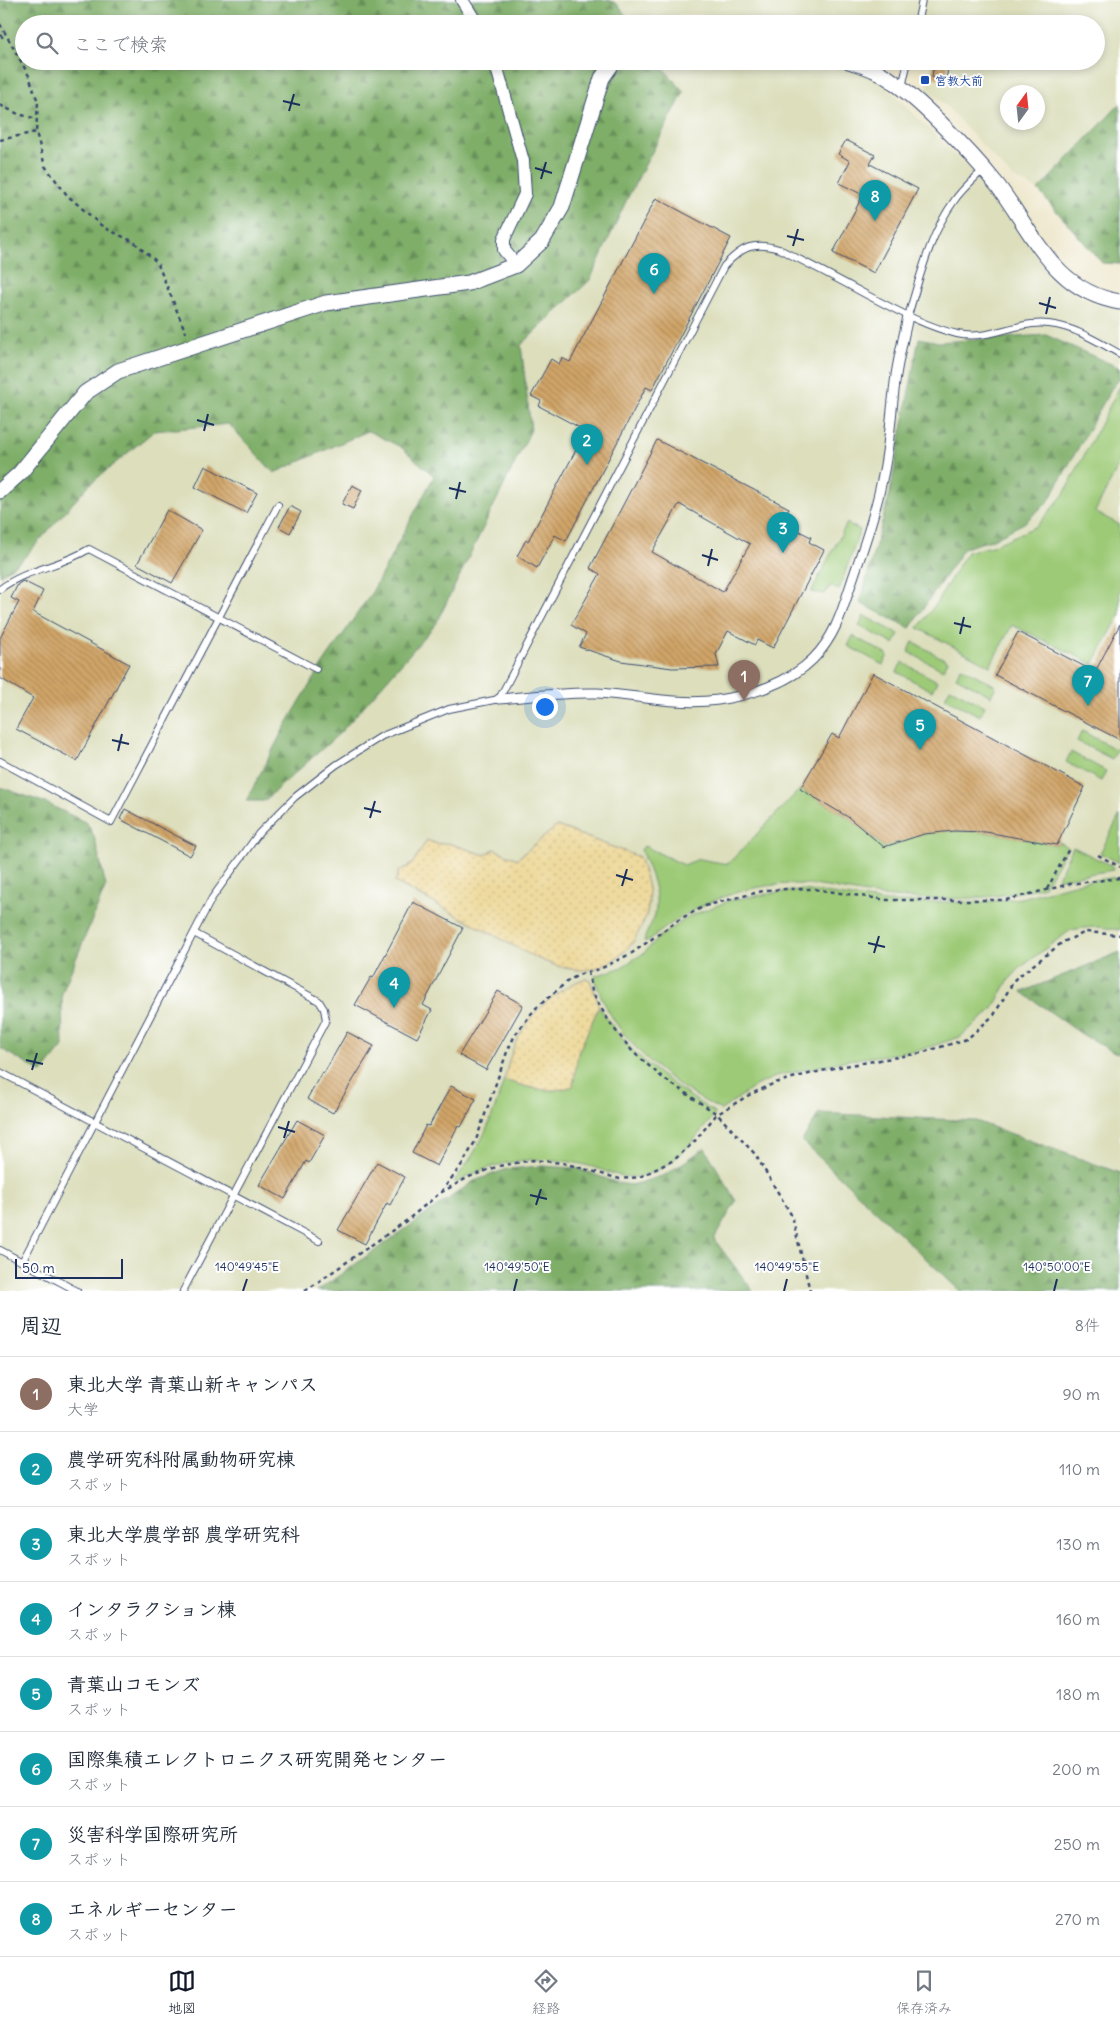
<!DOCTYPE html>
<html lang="ja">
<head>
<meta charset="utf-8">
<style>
	:root { --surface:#fff; --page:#f6f6f7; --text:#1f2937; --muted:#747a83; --line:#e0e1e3; --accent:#111827 }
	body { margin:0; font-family:Delius,"Klee One",sans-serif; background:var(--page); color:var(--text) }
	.compass { position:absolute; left:1000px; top:85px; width:45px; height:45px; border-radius:50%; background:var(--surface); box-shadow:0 2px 8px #0003; rotate:15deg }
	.scale { position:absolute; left:15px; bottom:12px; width:108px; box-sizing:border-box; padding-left:5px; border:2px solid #1b2f5e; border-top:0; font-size:14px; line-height:18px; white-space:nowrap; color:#1b2f5e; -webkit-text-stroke:4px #fff; paint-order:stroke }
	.you { position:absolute; left:544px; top:706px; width:18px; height:18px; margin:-12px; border:4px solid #fff; border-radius:50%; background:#1a73e8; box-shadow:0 0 0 8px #1a73e833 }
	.badge { display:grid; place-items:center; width:32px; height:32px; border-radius:50%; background:var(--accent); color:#fff; font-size:16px; font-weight:700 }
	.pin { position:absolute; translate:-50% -41px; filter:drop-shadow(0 1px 2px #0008) }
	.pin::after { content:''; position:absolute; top:26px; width:18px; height:15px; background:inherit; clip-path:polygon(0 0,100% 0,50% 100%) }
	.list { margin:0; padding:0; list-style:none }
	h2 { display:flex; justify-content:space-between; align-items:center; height:65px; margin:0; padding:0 20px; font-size:21px }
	h2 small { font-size:16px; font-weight:400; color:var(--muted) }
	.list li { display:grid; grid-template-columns:32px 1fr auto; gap:15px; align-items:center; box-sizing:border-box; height:75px; padding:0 20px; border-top:1px solid var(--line) }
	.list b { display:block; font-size:19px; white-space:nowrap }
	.list p { margin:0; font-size:16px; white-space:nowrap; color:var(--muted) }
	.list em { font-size:16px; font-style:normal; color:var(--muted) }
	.icon { flex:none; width:28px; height:28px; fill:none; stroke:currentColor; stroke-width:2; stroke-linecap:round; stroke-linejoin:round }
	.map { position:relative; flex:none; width:1120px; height:1291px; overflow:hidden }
	.search { position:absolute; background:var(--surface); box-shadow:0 2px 8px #0003; left:15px; right:15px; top:15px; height:55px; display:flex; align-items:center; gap:12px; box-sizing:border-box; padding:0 18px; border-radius:28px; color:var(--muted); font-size:19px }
	.sheet { height:665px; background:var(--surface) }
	nav { display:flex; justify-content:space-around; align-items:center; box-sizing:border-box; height:70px; border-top:1px solid var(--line); background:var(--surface); font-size:14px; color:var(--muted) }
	nav a { display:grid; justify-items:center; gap:2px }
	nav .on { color:var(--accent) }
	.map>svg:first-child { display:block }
	.built { fill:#dcdebc; fill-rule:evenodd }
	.green { fill:#9dca77; stroke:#5c7c6a }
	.forest { fill:url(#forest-firs); stroke:#4c6e63 }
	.sand { fill:url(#sand-dots); stroke:#84847e }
	.building { fill:url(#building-back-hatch); fill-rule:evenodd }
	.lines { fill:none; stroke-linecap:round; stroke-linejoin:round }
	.service-casing { stroke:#3b4b6e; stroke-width:8 }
	.pedestrian-casing { stroke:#3b4b6e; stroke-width:11 }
	.minor-casing { stroke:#3b4b6e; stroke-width:14 }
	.tertiary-casing { stroke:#3b4b6e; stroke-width:17 }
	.path { stroke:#3b4b6e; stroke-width:2.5; stroke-dasharray:4 4; stroke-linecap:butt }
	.service { stroke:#fff; stroke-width:6 }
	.pedestrian { stroke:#fff; stroke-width:9 }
	.minor { stroke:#fff; stroke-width:12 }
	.tertiary { stroke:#fff; stroke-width:15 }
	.ticks { fill:none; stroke:#1b2f5e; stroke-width:2 }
	.transit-dot { fill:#1a4fb4; stroke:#fff; stroke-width:2 }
	.labels { text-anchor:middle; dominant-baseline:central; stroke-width:4; stroke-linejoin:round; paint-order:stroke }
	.transit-label { font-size:12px; font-weight:bold; fill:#164399; stroke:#fff; text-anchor:start }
	.ticks-label { font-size:12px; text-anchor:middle; fill:#1b2f5e; stroke:#fff; stroke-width:4; stroke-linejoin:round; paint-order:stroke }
</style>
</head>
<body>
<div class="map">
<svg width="1120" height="1291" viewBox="0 0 1120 1291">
	<defs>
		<pattern id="forest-firs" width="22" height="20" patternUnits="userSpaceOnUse" patternTransform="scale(1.25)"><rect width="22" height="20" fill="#7eae68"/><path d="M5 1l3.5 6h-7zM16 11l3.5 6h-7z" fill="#668e59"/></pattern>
		<pattern id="sand-dots" width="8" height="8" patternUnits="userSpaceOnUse" patternTransform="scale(1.25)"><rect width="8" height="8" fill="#eeda9e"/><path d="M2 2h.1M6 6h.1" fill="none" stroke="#ccbb8a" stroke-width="1.8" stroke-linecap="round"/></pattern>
		<pattern id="building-back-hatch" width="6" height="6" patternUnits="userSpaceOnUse" patternTransform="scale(1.25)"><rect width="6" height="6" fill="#d1a568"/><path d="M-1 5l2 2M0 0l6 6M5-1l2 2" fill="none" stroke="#a98759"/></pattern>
	</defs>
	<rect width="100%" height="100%" fill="#fff"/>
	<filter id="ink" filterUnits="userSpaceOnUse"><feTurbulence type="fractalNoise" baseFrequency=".02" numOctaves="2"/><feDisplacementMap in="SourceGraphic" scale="10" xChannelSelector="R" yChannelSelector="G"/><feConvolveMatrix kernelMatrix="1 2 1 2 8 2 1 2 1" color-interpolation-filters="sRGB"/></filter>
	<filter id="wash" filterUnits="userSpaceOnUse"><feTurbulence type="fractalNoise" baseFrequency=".0096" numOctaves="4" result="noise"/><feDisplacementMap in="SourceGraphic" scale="20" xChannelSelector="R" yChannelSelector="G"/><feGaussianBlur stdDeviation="1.12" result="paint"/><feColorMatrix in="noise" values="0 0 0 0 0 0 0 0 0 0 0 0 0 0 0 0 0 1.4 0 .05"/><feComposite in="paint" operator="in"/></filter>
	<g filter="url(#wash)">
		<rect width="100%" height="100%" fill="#eee7cc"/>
		<path class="built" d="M 609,0 L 1120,0 L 1120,104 L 1038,190 L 1012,177 L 946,106 L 927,90 L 931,61 L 1096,61 L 1096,24 L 760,24 L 709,14 L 682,14 L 632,24 L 617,4 ZM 1008,92 L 1038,92 L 1038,122 L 1008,122 Z
			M 657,61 L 832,61 L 864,71 L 892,92 L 995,195 L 1052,277 L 1077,296 L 1096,304 L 1120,309 L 1120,952 L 1022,992 L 1083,1035 L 1120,1055 L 1120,1173 L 976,1121 L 819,1113 L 802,1141 L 960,1291 L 0,1291 L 0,575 L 23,559 L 89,485 L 154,431 L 229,424 L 275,473 L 368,431 L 401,447 L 434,476 L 372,592 L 318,671 L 283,730 L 246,800 L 531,430 L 521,345 L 589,280 L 627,199 L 683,92 Z"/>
		<path class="green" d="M 1120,386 L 1120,463 L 1095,512 L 1120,525 L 1120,615 L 1093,664 L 1012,625 L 990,666 L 918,628 L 935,605 L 967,552 L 992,546 L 1037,526 L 1064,494 Z
			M 847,523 L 860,530 L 839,590 L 830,586 L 825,594 L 811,592 Z
			M 864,616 L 899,634 L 894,644 L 859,626 Z
			M 853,636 L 888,655 L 883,665 L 848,646 Z
			M 913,642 L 948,661 L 943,670 L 908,652 Z
			M 902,662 L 937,681 L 932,691 L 897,672 Z
			M 961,667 L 996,686 L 991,696 L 956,677 Z
			M 950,688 L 985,706 L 980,716 L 945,698 Z
			M 1082,731 L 1117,750 L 1112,759 L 1077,741 Z
			M 1071,752 L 1106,771 L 1101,781 L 1066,762 Z
			M 800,789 L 848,817 L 884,847 C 897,843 910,837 924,834 C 968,825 1013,837 1057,845 L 1059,842 L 1068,847 L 1044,886 C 993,901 935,901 882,896 C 853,893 824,884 795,884 C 739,884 689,907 647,942 L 644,941 C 646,931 652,924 655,915 C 660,891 649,871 641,850 L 644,846 L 684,865 L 699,859 L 728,864 Z
			M 1120,815 L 1120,863 L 1100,853 Z
			M 1073,847 L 1112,866 L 1113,870 L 1057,879 Z
			M 1120,877 L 1120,930 L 1098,927 L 1083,928 L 1071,930 L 1061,937 L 1020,968 L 1008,981 L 992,1010 L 960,1037 L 917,1051 L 848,1060 L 780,1075 L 757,1085 L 721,1110 C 668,1083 611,1037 595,979 L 595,976 L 620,968 L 644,953 L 659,937 L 690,916 L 731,900 L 774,893 L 803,890 L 886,902 L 976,902 L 1021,898 L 1085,881 Z
			M 599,1006 C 629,1056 667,1081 715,1113 C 714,1118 710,1121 706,1125 C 688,1148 666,1174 634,1177 C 619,1178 604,1170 589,1166 C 544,1154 497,1158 457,1183 L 454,1181 C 482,1146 491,1122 504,1080 C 528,1087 548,1095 573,1086 L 577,1056 Z"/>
		<path class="forest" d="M 0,0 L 609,0 L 617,4 L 632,24 L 24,24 L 24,61 L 657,61 L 684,92 L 627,199 L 590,280 L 521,345 L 531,430 L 436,624 L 341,732 L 264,801 L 246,801 L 283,730 L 318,671 L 372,592 L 434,476 L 401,447 L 368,431 L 274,473 L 229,424 L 154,431 L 89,485 L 23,559 L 0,575 Z
			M 1120,104 L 1120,264 L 1102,263 L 1038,190 Z
			M 1046,335 L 1120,368 L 1120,379 L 1111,389 L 1048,502 L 1024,523 L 991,540 L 964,548 L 910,628 L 860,603 L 890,493 L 919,338 L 938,342 Z
			M 0,787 L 46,803 L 87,823 L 94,836 L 106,886 L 62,993 L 63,1047 L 42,1073 L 0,1048 Z
			M 1120,952 L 1120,1055 L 1083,1035 L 1022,992 Z
			M 819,1113 L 976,1121 L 1120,1173 L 1120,1291 L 960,1291 L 802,1141 Z
			M 705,1148 L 736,1201 L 714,1239 L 753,1291 L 317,1291 L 474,1181 L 507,1169 L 541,1166 L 576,1168 L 618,1183 L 632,1185 L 665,1175 Z"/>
		<path class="sand" d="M 557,826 L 639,857 C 651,894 655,905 634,940 C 624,956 599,972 580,970 C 548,968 520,949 492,934 C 460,917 427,899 395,882 L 399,871 L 412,864 L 427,840 L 437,844 L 448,843 L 485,855 L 494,849 L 517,859 Z
			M 586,978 L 590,980 L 599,1006 L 578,1053 L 573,1086 C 549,1095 528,1087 504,1080 C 508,1067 510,1054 516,1042 C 529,1013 557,989 586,978 Z"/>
		<g id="blocks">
			<path class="building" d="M 934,61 L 949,61 L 946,81 L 932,77 Z
				M 846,140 L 875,155 L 870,164 L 918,189 L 874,273 L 833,253 L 863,195 L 839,183 L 850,161 L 838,154 Z
				M 656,198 L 731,238 L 652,390 L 646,387 L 566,541 L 555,535 L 537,568 L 517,556 L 526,540 L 528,541 L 586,431 L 539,406 L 541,401 L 531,396 L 551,359 L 559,364 L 562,358 L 570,362 Z
				M 657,440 L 789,508 L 781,522 L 811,537 L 809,542 L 824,550 L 773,648 L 757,640 L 755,645 L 728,631 L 716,654 L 719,667 L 672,668 L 621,661 L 579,647 L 586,634 L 571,625 L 600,574 L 590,568 ZM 679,504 L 750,544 L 723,592 L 652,552 Z
				M 205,466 L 257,493 L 246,513 L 195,487 Z
				M 352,485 L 362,490 L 353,509 L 342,504 Z
				M 290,506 L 301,512 L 290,533 L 279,527 Z
				M 167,510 L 202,530 L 172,583 L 137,564 Z
				M 23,581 L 43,591 L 33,612 L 35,613 L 129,664 L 77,761 L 16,729 L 33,698 L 0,678 L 0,638 L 19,602 L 11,598 L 18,584 Z
				M 1120,624 L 1120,740 L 995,675 L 1018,632 L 1095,672 Z
				M 873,673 L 1085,787 L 1057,845 L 986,832 L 954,831 L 924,834 L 884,847 L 848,817 L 800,789 L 832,734 L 839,738 Z
				M 125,809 L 196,846 L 190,856 L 120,819 Z
				M 413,902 L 463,928 L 423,1005 L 432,1010 L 417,1038 L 355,1005 L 371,977 L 373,978 Z
				M 498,991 L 523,1005 L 486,1070 L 459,1055 Z
				M 347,1032 L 374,1046 L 333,1113 L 307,1099 L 322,1072 L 324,1073 Z
				M 451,1086 L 476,1099 L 461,1127 L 458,1126 L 437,1166 L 412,1153 L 426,1125 L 429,1126 Z
				M 297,1120 L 325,1135 L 309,1163 L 306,1161 L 285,1199 L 259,1185 Z
				M 377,1162 L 405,1177 L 390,1205 L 387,1203 L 365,1244 L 338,1230 Z"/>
		</g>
	</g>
	<g filter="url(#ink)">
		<use href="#blocks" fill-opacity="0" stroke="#3b4b6e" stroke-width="1"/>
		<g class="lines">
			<defs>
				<path id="service" d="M 917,24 L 922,0
					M 902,87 L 908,61
					M 908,316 C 920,277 930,234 954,201 C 962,189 973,180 983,170
					M 0,589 C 28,568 60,567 89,549 L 316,669
					M 0,761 L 111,822 L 278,505
					M 0,1072 L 319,1241
					M 0,1250 L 77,1291
					M 22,1262 L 212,898 L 259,833 L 295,797 L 336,765 L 382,736 L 449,709 L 499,699 L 724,266 C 742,247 753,241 779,249 C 809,264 838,279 867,295 C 896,310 925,326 957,334 C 984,340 1006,327 1032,324 C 1064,320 1093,339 1120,354
					M 183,1291 L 326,1020 L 324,1009 L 319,1001 L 194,933"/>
				<path id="pedestrian" d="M 499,699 C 532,696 565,692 597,693 C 638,695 677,706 718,700 C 751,695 789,683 813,659 C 836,636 843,608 853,578 C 864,546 875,514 882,480 C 890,446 891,410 896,375 C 899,355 904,336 908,316"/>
				<path id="minor" d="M 462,0 L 477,24
					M 495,61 L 523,161 L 525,194 L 504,239 L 504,250 L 516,265"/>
				<path id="tertiary" d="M 849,61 C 857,64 866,66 874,70 C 908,85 974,156 998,186 C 1034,234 1055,292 1120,302
					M 0,491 L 20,473 L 85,393 L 118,371 L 326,303 L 469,283 L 516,265 L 542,241 L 562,207 L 602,78 L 614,61"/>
			</defs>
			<use href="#service" class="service-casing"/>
			<use href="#pedestrian" class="pedestrian-casing"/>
			<use href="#minor" class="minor-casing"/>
			<use href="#tertiary" class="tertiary-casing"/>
			<path class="path" d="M 0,24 L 29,76 L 38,102 L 36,132 L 45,166 L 67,195 L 103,227 L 134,242 L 157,262 L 186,333
				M 0,35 L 6,40
				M 0,105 L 18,114 L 37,119
				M 0,140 L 36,132
				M 1098,855 L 1120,867
				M 1047,889 L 1070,847
				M 588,972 L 592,991 L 601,1008 L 612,1026 L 633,1052 L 663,1078 L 717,1114 L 755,1154 L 792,1216 L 810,1291
				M 441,1192 L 463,1163 L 476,1140 L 507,1052 L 515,1035 L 535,1009 L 569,980 L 583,973 L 600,969 L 632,953 L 680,919 L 705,906 L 767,890 L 788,889 L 814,889 L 887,900 L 1006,900 L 1070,884 L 1120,878
				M 305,1291 L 406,1221 L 440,1193 L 469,1177 L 499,1166 L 533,1160 L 563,1163 L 620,1179 L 640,1177 L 674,1160 L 694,1142 L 716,1115 L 749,1095 L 775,1083 L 796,1077 L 839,1067 L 921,1053 L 967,1039 L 994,1015 L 1015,979 L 1063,942 L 1086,932 L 1120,935"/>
			<use href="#service" class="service"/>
			<use href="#pedestrian" class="pedestrian"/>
			<use href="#minor" class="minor"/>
			<use href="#tertiary" class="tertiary"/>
		</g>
	</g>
	<path class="ticks" d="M 283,101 L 300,105M 289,111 L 294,94M 535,168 L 552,173M 541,179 L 546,162M 787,236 L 804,240M 793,246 L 798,229M 1039,303 L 1056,308M 1046,314 L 1050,297M 197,420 L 214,425M 204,431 L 208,414M 449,488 L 466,492M 456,499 L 460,482M 702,555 L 718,560M 708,566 L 712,549M 954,623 L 971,627M 960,634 L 964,617M 112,740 L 129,744M 118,751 L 122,734M 364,808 L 381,812M 370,818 L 375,801M 616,875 L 633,880M 622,886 L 627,869M 868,943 L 885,947M 874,953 L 879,936M 26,1060 L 43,1064M 32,1070 L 37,1053M 278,1127 L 295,1132M 284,1138 L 289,1121M 530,1195 L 547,1199M 536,1205 L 541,1189M 243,1291 L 247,1279M 514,1291 L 517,1279M 784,1291 L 787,1279M 1054,1291 L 1057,1279"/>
	<rect class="transit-dot" x="920" y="75" width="10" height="10" rx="2.5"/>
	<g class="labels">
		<g class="transit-label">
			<text x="935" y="80">宮教大前</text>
		</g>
	</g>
	<g class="ticks-label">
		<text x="247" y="1271">140°49'45"E</text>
		<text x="517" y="1271">140°49'50"E</text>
		<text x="787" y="1271">140°49'55"E</text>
		<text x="1057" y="1271">140°50'00"E</text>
	</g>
</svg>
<svg class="compass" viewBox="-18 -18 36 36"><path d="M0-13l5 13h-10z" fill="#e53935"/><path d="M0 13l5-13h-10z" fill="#747a83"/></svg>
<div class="scale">50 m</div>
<div class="you"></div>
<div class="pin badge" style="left:744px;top:701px;background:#8d6e63">1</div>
<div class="pin badge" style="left:587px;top:465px;background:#0f9aa8">2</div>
<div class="pin badge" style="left:783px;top:553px;background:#0f9aa8">3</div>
<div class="pin badge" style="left:394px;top:1008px;background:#0f9aa8">4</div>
<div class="pin badge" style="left:920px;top:750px;background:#0f9aa8">5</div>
<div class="pin badge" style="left:654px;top:294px;background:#0f9aa8">6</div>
<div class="pin badge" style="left:1088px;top:706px;background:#0f9aa8">7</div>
<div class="pin badge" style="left:875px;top:221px;background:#0f9aa8">8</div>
<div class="search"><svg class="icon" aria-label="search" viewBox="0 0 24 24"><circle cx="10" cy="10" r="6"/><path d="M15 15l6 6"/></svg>ここで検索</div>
</div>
<section class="sheet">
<h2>周辺<small>8件</small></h2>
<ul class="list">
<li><span class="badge" style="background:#8d6e63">1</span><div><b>東北大学 青葉山新キャンパス</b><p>大学</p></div><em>90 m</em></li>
<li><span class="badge" style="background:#0f9aa8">2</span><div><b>農学研究科附属動物研究棟</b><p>スポット</p></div><em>110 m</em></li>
<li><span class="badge" style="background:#0f9aa8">3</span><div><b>東北大学農学部 農学研究科</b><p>スポット</p></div><em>130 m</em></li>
<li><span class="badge" style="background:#0f9aa8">4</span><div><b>インタラクション棟</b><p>スポット</p></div><em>160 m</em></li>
<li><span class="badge" style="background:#0f9aa8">5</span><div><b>青葉山コモンズ</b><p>スポット</p></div><em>180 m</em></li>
<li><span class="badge" style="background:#0f9aa8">6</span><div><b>国際集積エレクトロニクス研究開発センター</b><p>スポット</p></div><em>200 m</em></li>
<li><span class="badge" style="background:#0f9aa8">7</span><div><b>災害科学国際研究所</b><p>スポット</p></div><em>250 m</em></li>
<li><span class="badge" style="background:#0f9aa8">8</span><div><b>エネルギーセンター</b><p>スポット</p></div><em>270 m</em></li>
</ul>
</section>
<nav>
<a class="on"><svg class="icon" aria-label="map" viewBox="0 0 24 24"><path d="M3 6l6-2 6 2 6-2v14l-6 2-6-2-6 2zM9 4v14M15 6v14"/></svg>地図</a>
<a><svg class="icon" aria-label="directions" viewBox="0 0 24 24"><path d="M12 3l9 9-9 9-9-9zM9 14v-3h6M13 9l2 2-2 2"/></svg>経路</a>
<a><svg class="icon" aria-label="saved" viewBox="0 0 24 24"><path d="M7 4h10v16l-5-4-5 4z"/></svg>保存済み</a>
</nav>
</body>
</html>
